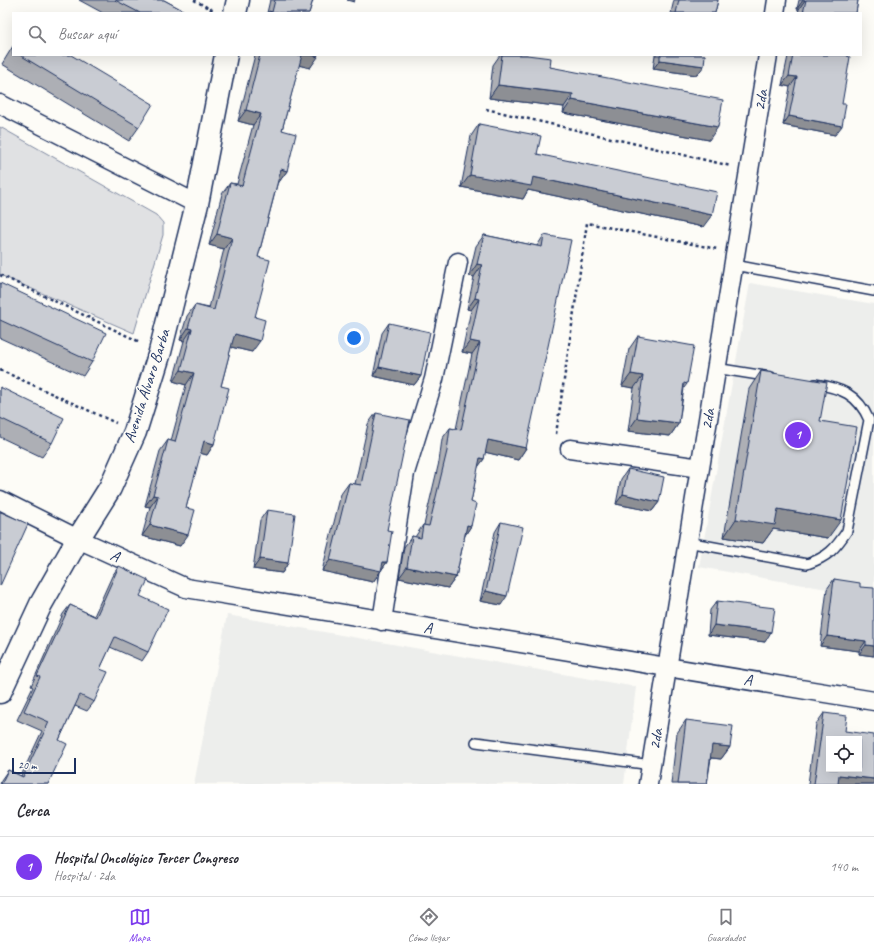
<!DOCTYPE html>
<html lang="es">
<head>
<meta charset="utf-8">
<style>
	:root { --surface:#fff; --page:#f2f2f3; --text:#2b2b33; --muted:#7c7c81; --line:#e1e1e2; --accent:#7c3aed }
	body { margin:0; font-family:Caveat,sans-serif; background:var(--page); color:var(--text) }
	.controls { position:absolute; right:12px; bottom:12px; display:grid; overflow:hidden; border-radius:0px; box-shadow:0 4px 16px #0002 }
	.controls button { width:36px; height:36px; display:grid; place-items:center; padding:0; border:0; border-bottom:1px solid var(--line); background:var(--surface); color:var(--text); font:20px sans-serif }
	.scale { position:absolute; left:12px; bottom:10px; width:64px; box-sizing:border-box; padding-left:4px; border:2px solid #1b2f5e; border-top:0; font-size:11px; line-height:14px; white-space:nowrap; color:#1b2f5e; -webkit-text-stroke:3px #fdfcf7; paint-order:stroke }
	.you { position:absolute; left:354px; top:338px; width:14px; height:14px; margin:-10px; border:3px solid #fff; border-radius:50%; background:#1a73e8; box-shadow:0 0 0 6px #1a73e833 }
	.badge { display:grid; place-items:center; width:26px; height:26px; border-radius:50%; background:var(--accent); color:#fff; font-size:13px; font-weight:700 }
	.pin { position:absolute; translate:-50% -50%; border:2px solid #fff; box-shadow:0 1px 4px #0006 }
	.list { margin:0; padding:0; list-style:none }
	h2 { display:flex; justify-content:space-between; align-items:center; height:52px; margin:0; padding:0 16px; font-size:17px }
	h2 small { font-size:13px; font-weight:400; color:var(--muted) }
	.list li { display:grid; grid-template-columns:26px 1fr auto; gap:12px; align-items:center; box-sizing:border-box; height:60px; padding:0 16px; border-top:1px solid var(--line) }
	.list b { display:block; font-size:15px; white-space:nowrap }
	.list p { margin:0; font-size:13px; white-space:nowrap; color:var(--muted) }
	.list em { font-size:13px; font-style:normal; color:var(--muted) }
	.icon { flex:none; width:22px; height:22px; fill:none; stroke:currentColor; stroke-width:2; stroke-linecap:round; stroke-linejoin:round }
	.map { position:relative; flex:none; width:874px; height:784px; overflow:hidden }
	.search { position:absolute; background:var(--surface); box-shadow:0 4px 16px #0002; left:12px; right:12px; top:12px; height:44px; display:flex; align-items:center; gap:10px; box-sizing:border-box; padding:0 14px; border-radius:0px; color:var(--muted); font-size:15px }
	.sheet { height:112px; background:var(--surface) }
	nav { display:flex; justify-content:space-around; align-items:center; box-sizing:border-box; height:56px; border-top:1px solid var(--line); background:var(--surface); font-size:11px; color:var(--muted) }
	nav a { display:grid; justify-items:center; gap:2px }
	nav .on { color:var(--accent) }
	.map>svg:first-child { display:block }
	.built { fill:#edeeec }
	.green { fill:#e0e1e3; stroke:#7e88a0 }
	.lines { fill:none; stroke-linecap:round; stroke-linejoin:round }
	.lane-casing { stroke:#1b2f5e; stroke-width:12 }
	.street-casing { stroke:#1b2f5e; stroke-width:21 }
	.secondary-casing { stroke:#1b2f5e; stroke-width:25 }
	.path { stroke:#1b2f5e; stroke-width:2.5; stroke-dasharray:3 3; stroke-linecap:butt }
	.lane { stroke:#fdfcf7; stroke-width:9 }
	.street { stroke:#fdfcf7; stroke-width:18 }
	.secondary { stroke:#fdfcf7; stroke-width:22 }
	.wall { fill:#adafb5; stroke:#1b2f5e }
	.shaded-wall { fill:#8d8f94; stroke:#1b2f5e }
	.building { fill:#c9ccd3; stroke:#1b2f5e; fill-rule:evenodd }
	.labels { text-anchor:middle; dominant-baseline:central; stroke-width:3; stroke-linejoin:round; paint-order:stroke }
	.street-label { font-size:16px; fill:#1b2f5e; stroke:#fdfcf7 }
</style>
</head>
<body>
<div class="map">
<svg width="874" height="784" viewBox="0 0 874 784">
	<rect width="100%" height="100%" fill="#fdfcf7"/>
	<filter id="ink" filterUnits="userSpaceOnUse"><feTurbulence type="fractalNoise" baseFrequency=".025" numOctaves="2"/><feDisplacementMap in="SourceGraphic" scale="8" xChannelSelector="R" yChannelSelector="G"/><feConvolveMatrix kernelMatrix="1 2 1 2 8 2 1 2 1" color-interpolation-filters="sRGB"/></filter>
	<g filter="url(#ink)">
		<path class="built" d="M 750,283 L 874,304 L 874,597 L 699,567 Z
			M 227,615 L 636,687 L 624,784 L 194,784 Z"/>
		<path class="green" d="M 0,127 L 156,215 L 163,223 L 163,235 L 134,333 L 0,275 Z"/>
		<g class="lines">
			<defs>
				<path id="lane" d="M 734,265 L 874,291
					M 715,368 L 771,377
					M 687,542 L 807,564 C 828,557 835,549 847,531 L 869,420 C 858,394 841,388 815,384
					M 476,742 L 652,765"/>
				<path id="street" d="M 775,13 L 777,0
					M 0,104 L 197,204
					M 570,449 L 700,468
					M 0,500 L 78,539 L 186,588 L 874,701
					M 382,621 L 405,473 L 434,379 L 458,262
					M 648,784 L 768,55"/>
				<path id="secondary" d="M 235,13 L 238,0
					M 0,692 L 41,604 L 78,539 L 110,488 L 135,432 L 160,352 L 197,204 L 226,55"/>
			</defs>
			<use href="#lane" class="lane-casing"/>
			<use href="#street" class="street-casing"/>
			<use href="#secondary" class="secondary-casing"/>
			<path class="path" d="M 194,0 L 214,11
				M 486,109 L 731,166
				M 0,275 L 140,342
				M 0,370 L 116,423
				M 556,434 L 587,223 L 717,249"/>
			<use href="#lane" class="lane"/>
			<use href="#street" class="street"/>
			<use href="#secondary" class="secondary"/>
		</g>
		<path class="wall" d="M 79,0 L 164,0 L 188,13 L 103,13 Z
			M 270,0 L 313,0 L 309,13 L 267,13 Z
			M 674,0 L 718,0 L 715,13 L 671,13 Z
			M 799,0 L 858,0 L 856,13 L 798,13 L 799,9 L 797,9 Z
			M 13,46 L 13,55 L 71,55 L 139,127 L 129,141 L 2,64 Z
			M 255,55 L 318,55 L 310,68 L 299,65 L 282,130 L 287,171 L 279,182 L 278,181 L 258,257 L 255,317 L 252,352 L 231,347 L 221,386 L 214,444 L 207,455 L 200,453 L 186,508 L 180,546 L 142,536 L 150,507 L 145,506 L 160,451 L 168,440 L 171,441 L 186,385 L 173,381 L 184,341 L 180,340 L 187,316 L 195,305 L 209,308 L 224,249 L 209,245 L 222,194 L 230,183 L 237,184 L 253,125 L 238,121 Z
			M 500,55 L 527,55 L 550,67 L 709,140 L 563,113 L 564,107 L 489,98 L 493,65 Z
			M 655,55 L 705,55 L 697,75 L 653,69 Z
			M 788,55 L 847,55 L 835,135 L 783,125 L 790,87 L 782,85 L 788,56 Z
			M 479,124 L 537,154 L 703,227 L 528,190 L 523,199 L 461,187 L 471,136 Z
			M 484,235 L 537,246 L 544,235 L 526,448 L 518,460 L 485,452 L 484,459 L 478,466 L 471,502 L 471,526 L 465,535 L 456,577 L 448,588 L 399,578 L 404,547 L 412,536 L 415,537 L 423,525 L 424,525 L 439,462 L 442,439 L 450,428 L 456,429 L 472,354 L 462,352 L 471,310 L 467,309 L 474,277 L 469,276 L 476,246 Z
			M 0,283 L 92,362 L 83,376 L 0,338 Z
			M 389,323 L 421,376 L 414,385 L 373,376 L 382,333 Z
			M 638,336 L 687,384 L 684,388 L 679,423 L 670,436 L 628,431 L 634,388 L 622,386 L 629,349 Z
			M 761,371 L 820,421 L 828,538 L 773,529 L 763,543 L 724,537 L 749,389 Z
			M 0,387 L 52,443 L 42,457 L 0,437 Z
			M 376,413 L 387,530 L 387,562 L 373,582 L 322,571 L 341,494 L 349,483 L 355,484 L 368,424 Z
			M 628,469 L 659,502 L 652,511 L 616,504 L 621,479 Z
			M 267,510 L 288,563 L 282,573 L 253,569 L 260,520 Z
			M 501,522 L 501,605 L 480,601 L 495,532 Z
			M 119,566 L 140,596 L 148,652 L 142,661 L 110,647 L 100,669 L 94,702 L 87,711 L 75,706 L 59,740 L 48,784 L 0,784 L 1,780 L 8,770 L 21,776 L 42,731 L 17,720 L 33,687 L 31,686 L 63,614 L 70,605 L 94,616 L 112,576 Z
			M 834,579 L 860,587 L 874,656 L 859,654 L 859,651 L 820,646 L 827,589 Z
			M 717,601 L 765,642 L 708,635 L 710,610 Z
			M 824,713 L 845,731 L 874,784 L 808,784 L 816,724 Z
			M 686,720 L 730,747 L 721,759 L 711,758 L 707,784 L 671,784 L 677,733 Z"/>
		<path class="shaded-wall" d="M 347,0 L 355,0 L 354,2 Z
			M 803,0 L 805,0 L 799,9 L 797,9 Z
			M 301,55 L 312,55 L 318,57 L 310,68 L 294,64 Z
			M 660,60 L 704,66 L 697,75 L 653,69 Z
			M 789,76 L 797,77 L 790,87 L 782,85 Z
			M 498,85 L 573,94 L 564,107 L 489,98 Z
			M 572,100 L 718,127 L 709,140 L 563,113 Z
			M 246,110 L 261,114 L 253,125 L 238,121 Z
			M 789,116 L 842,126 L 835,135 L 783,125 Z
			M 281,169 L 287,171 L 279,182 L 273,180 Z
			M 470,175 L 533,177 L 712,215 L 703,227 L 528,190 L 523,199 L 461,187 Z
			M 217,234 L 232,238 L 224,249 L 209,245 Z
			M 477,264 L 482,265 L 474,277 L 469,276 Z
			M 475,298 L 479,299 L 471,310 L 467,309 Z
			M 188,328 L 192,329 L 184,341 L 180,340 Z
			M 235,334 L 260,341 L 252,352 L 227,346 Z
			M 470,341 L 480,343 L 472,354 L 462,352 Z
			M 379,367 L 421,376 L 414,385 L 373,376 Z
			M 181,370 L 194,373 L 186,385 L 173,381 Z
			M 631,374 L 643,376 L 634,388 L 622,386 Z
			M 637,418 L 679,423 L 670,436 L 628,431 Z
			M 488,440 L 526,448 L 518,460 L 480,451 Z
			M 204,441 L 214,444 L 207,455 L 196,452 Z
			M 480,458 L 484,459 L 476,470 Z
			M 623,494 L 659,502 L 652,511 L 616,504 Z
			M 153,495 L 158,496 L 150,507 L 145,506 Z
			M 778,509 L 841,520 L 828,538 L 773,529 L 763,543 L 724,537 L 736,519 Z
			M 150,525 L 188,535 L 180,546 L 142,536 Z
			M 467,525 L 471,526 L 464,537 Z
			M 260,559 L 288,563 L 282,573 L 253,569 Z
			M 330,560 L 383,562 L 387,562 L 373,582 L 322,571 Z
			M 407,567 L 456,577 L 448,588 L 399,578 Z
			M 486,591 L 507,596 L 501,605 L 480,601 Z
			M 714,625 L 771,632 L 765,642 L 708,635 Z
			M 827,636 L 866,641 L 859,651 L 820,646 Z
			M 866,645 L 874,646 L 874,656 L 859,654 Z
			M 712,745 L 730,747 L 721,759 L 703,757 Z
			M 839,775 L 874,779 L 874,784 L 833,784 Z"/>
		<path class="building" d="M 115,0 L 164,0 L 188,13 L 140,13 Z
			M 275,0 L 313,0 L 309,13 L 269,13 L 269,11 L 272,12 Z
			M 679,0 L 718,0 L 715,13 L 676,13 Z
			M 806,0 L 858,0 L 856,13 L 803,13 Z
			M 20,55 L 71,55 L 153,104 L 139,127 Z
			M 260,55 L 302,55 L 282,130 L 296,134 L 287,171 L 281,169 L 258,257 L 270,260 L 255,317 L 265,320 L 260,341 L 235,334 L 233,340 L 221,386 L 229,388 L 214,444 L 204,441 L 186,508 L 195,510 L 188,535 L 150,525 L 158,496 L 153,495 L 168,440 L 175,442 L 194,373 L 181,370 L 192,329 L 188,328 L 195,305 L 214,310 L 232,238 L 217,234 L 230,183 L 242,186 L 261,114 L 246,110 Z
			M 502,55 L 527,55 L 551,58 L 550,67 L 723,100 L 718,127 L 572,100 L 573,94 L 498,85 Z
			M 660,55 L 705,55 L 704,66 L 660,60 Z
			M 793,55 L 847,55 L 847,56 L 850,57 L 842,104 L 846,104 L 842,126 L 789,116 L 797,77 L 789,76 Z
			M 479,124 L 541,136 L 537,154 L 717,192 L 712,215 L 533,177 L 531,186 L 470,175 Z
			M 484,235 L 542,247 L 544,235 L 571,240 L 526,448 L 488,440 L 484,459 L 480,458 L 471,502 L 476,504 L 471,526 L 467,525 L 456,577 L 407,567 L 412,536 L 421,538 L 423,525 L 429,526 L 447,451 L 450,428 L 461,430 L 480,343 L 470,341 L 479,299 L 475,298 L 482,265 L 477,264 Z
			M 0,283 L 106,333 L 92,362 L 0,320 Z
			M 389,323 L 430,332 L 421,376 L 379,367 Z
			M 638,336 L 694,346 L 687,384 L 684,383 L 679,423 L 637,418 L 643,376 L 631,374 Z
			M 761,371 L 827,382 L 820,421 L 857,427 L 841,520 L 778,509 L 775,525 L 736,519 Z
			M 0,387 L 64,418 L 52,443 L 0,418 Z
			M 376,413 L 410,420 L 387,530 L 392,531 L 387,562 L 383,562 L 381,571 L 330,560 L 349,483 L 361,485 Z
			M 628,469 L 664,477 L 659,502 L 623,494 Z
			M 267,510 L 295,514 L 288,563 L 260,559 Z
			M 1,512 L 28,524 L 0,586 L 0,513 Z
			M 501,522 L 523,527 L 507,596 L 486,591 Z
			M 119,566 L 148,580 L 140,596 L 168,609 L 148,652 L 115,637 L 100,669 L 108,672 L 94,702 L 80,695 L 59,740 L 67,744 L 48,784 L 1,784 L 8,770 L 23,777 L 49,722 L 24,711 L 40,677 L 37,676 L 70,605 L 96,617 Z
			M 834,579 L 860,583 L 860,587 L 874,588 L 874,646 L 866,645 L 866,641 L 827,636 Z
			M 717,601 L 775,608 L 771,632 L 714,625 Z
			M 824,713 L 847,716 L 845,731 L 874,735 L 874,779 L 839,775 L 838,784 L 814,784 ZM 829,739 L 859,739 L 859,769 L 829,769 Z
			M 686,720 L 733,726 L 730,747 L 712,745 L 707,784 L 678,784 Z"/>
	</g>
	<g class="labels">
		<g class="street-label">
			<text transform="translate(761 100) rotate(-81)">2da</text>
			<text transform="translate(147 386) rotate(-72)">Avenida Álvaro Barba</text>
			<text transform="translate(708 419) rotate(-81)">2da</text>
			<text transform="translate(115 556) rotate(25)">A</text>
			<text transform="translate(428 628) rotate(9)">A</text>
			<text transform="translate(748 680) rotate(9)">A</text>
			<text transform="translate(656 739) rotate(-81)">2da</text>
		</g>
	</g>
</svg>
<div class="controls">
<button><svg class="icon" aria-label="locate" viewBox="0 0 24 24"><circle cx="12" cy="12" r="6"/><path d="M12 2v4M12 18v4M2 12h4M18 12h4"/></svg></button>
</div>
<div class="scale">20 m</div>
<div class="you"></div>
<div class="pin badge" style="left:798px;top:435px">1</div>
<div class="search"><svg class="icon" aria-label="search" viewBox="0 0 24 24"><circle cx="10" cy="10" r="6"/><path d="M15 15l6 6"/></svg>Buscar aquí</div>
</div>
<section class="sheet">
<h2>Cerca<small></small></h2>
<ul class="list">
<li><span class="badge">1</span><div><b>Hospital Oncológico Tercer Congreso</b><p>Hospital · 2da</p></div><em>140 m</em></li>
</ul>
</section>
<nav>
<a class="on"><svg class="icon" aria-label="map" viewBox="0 0 24 24"><path d="M3 6l6-2 6 2 6-2v14l-6 2-6-2-6 2zM9 4v14M15 6v14"/></svg>Mapa</a>
<a><svg class="icon" aria-label="directions" viewBox="0 0 24 24"><path d="M12 3l9 9-9 9-9-9zM9 14v-3h6M13 9l2 2-2 2"/></svg>Cómo llegar</a>
<a><svg class="icon" aria-label="saved" viewBox="0 0 24 24"><path d="M7 4h10v16l-5-4-5 4z"/></svg>Guardados</a>
</nav>
</body>
</html>
